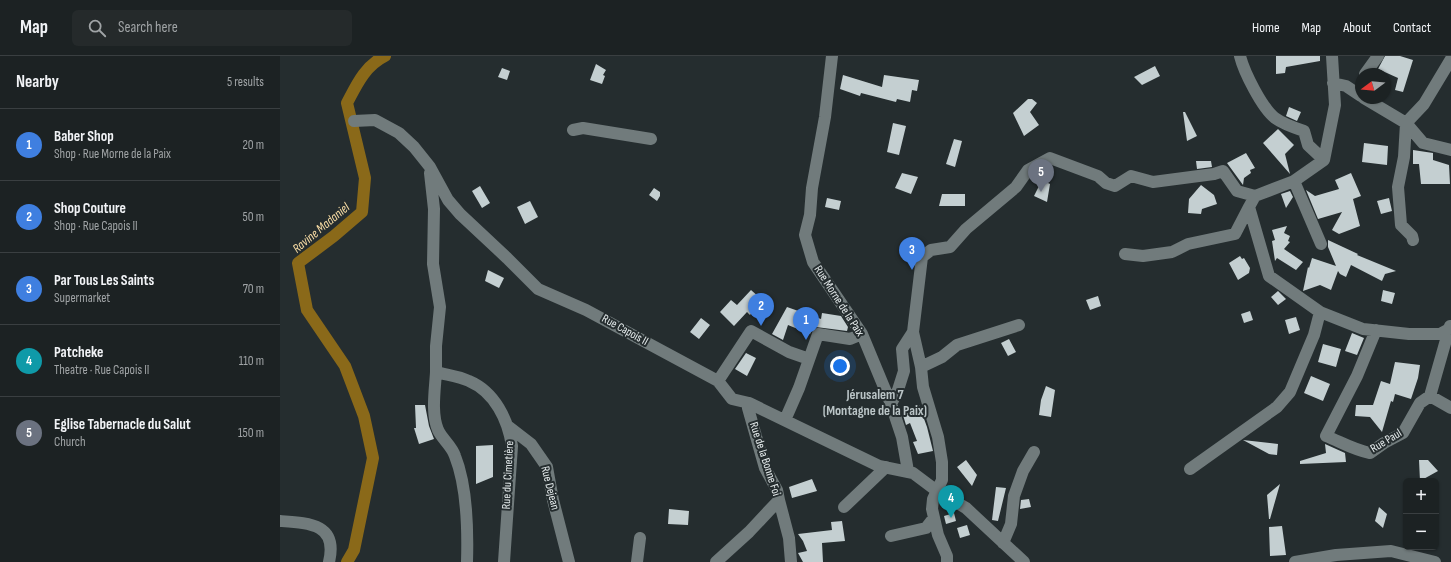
<!DOCTYPE html>
<html lang="en">
<head>
<meta charset="utf-8">
<style>
	:root { --surface:#1c2223; --page:#252a2b; --text:#f1f3f6; --muted:#a0a4a6; --line:#3a3f41; --accent:#e2af34 }
	body { margin:0; font-family:"Sofia Sans Condensed",sans-serif; background:var(--page); color:var(--text) }
	.controls { position:absolute; right:12px; bottom:12px; display:grid; overflow:hidden; border-radius:6px; box-shadow:0 1px 3px #0004 }
	.controls button { width:36px; height:36px; display:grid; place-items:center; padding:0; border:0; border-bottom:1px solid var(--line); background:var(--surface); color:var(--text); font:20px sans-serif }
	.compass { position:absolute; left:1075px; top:12px; width:36px; height:36px; border-radius:50%; background:var(--surface); box-shadow:0 1px 3px #0004; rotate:254deg }
	.you { position:absolute; left:560px; top:310px; width:14px; height:14px; margin:-10px; border:3px solid #fff; border-radius:50%; background:#1a73e8; box-shadow:0 0 0 6px #1a73e833 }
	.badge { display:grid; place-items:center; width:26px; height:26px; border-radius:50%; background:var(--accent); color:#fff; font-size:13px; font-weight:700 }
	.pin { position:absolute; translate:-50% -33px; filter:drop-shadow(0 1px 2px #0008) }
	.pin::after { content:''; position:absolute; top:21px; width:14px; height:12px; background:inherit; clip-path:polygon(0 0,100% 0,50% 100%) }
	.list { margin:0; padding:0; list-style:none }
	h2 { display:flex; justify-content:space-between; align-items:center; height:52px; margin:0; padding:0 16px; font-size:17px }
	h2 small { font-size:13px; font-weight:400; color:var(--muted) }
	.list li { display:grid; grid-template-columns:26px 1fr auto; gap:12px; align-items:center; box-sizing:border-box; height:72px; padding:0 16px; border-top:1px solid var(--line) }
	.list b { display:block; font-size:15px; white-space:nowrap }
	.list p { margin:0; font-size:13px; white-space:nowrap; color:var(--muted) }
	.list em { font-size:13px; font-style:normal; color:var(--muted) }
	.icon { flex:none; width:22px; height:22px; fill:none; stroke:currentColor; stroke-width:2; stroke-linecap:round; stroke-linejoin:round }
	.map { position:relative; flex:none; width:1171px; height:506px; overflow:hidden }
	header { display:flex; align-items:center; gap:24px; box-sizing:border-box; height:56px; padding:0 20px; background:var(--surface); border-bottom:1px solid var(--line) }
	header strong { font-size:19px }
	nav { display:flex; gap:22px; margin-inline-start:auto; font-size:14px }
	.search { width:280px; height:36px; background:var(--page); display:flex; align-items:center; gap:10px; box-sizing:border-box; padding:0 14px; border-radius:6px; color:var(--muted); font-size:15px }
	main { display:flex }
	aside { flex:1; background:var(--surface) }
	.map>svg:first-child { display:block }
	.lines { fill:none; stroke-linecap:round; stroke-linejoin:round }
	.canal { stroke:#8a6919; stroke-width:12 }
	.building { fill:#c4cfd1 }
	.street { stroke:#717b7c; stroke-width:12 }
	.labels { text-anchor:middle; dominant-baseline:central; stroke-width:4; stroke-linejoin:round; paint-order:stroke }
	.street-label { font-size:12px; fill:#e6eced; stroke:#252d2f }
	.water-label { font-size:13px; font-style:italic; fill:#f8dca4; stroke:#252d2f }
	.quarter-label { font-size:14px; font-weight:bold; fill:#bac4c6; stroke:#252d2f }
</style>
</head>
<body>
<header>
<strong>Map</strong>
<div class="search"><svg class="icon" aria-label="search" viewBox="0 0 24 24"><circle cx="10" cy="10" r="6"/><path d="M15 15l6 6"/></svg>Search here</div>
<nav><a>Home</a><a>Map</a><a>About</a><a>Contact</a></nav>
</header>
<main>
<aside>
<h2>Nearby<small>5 results</small></h2>
<ul class="list">
<li><span class="badge" style="background:#3f7fe0">1</span><div><b>Baber Shop</b><p>Shop · Rue Morne de la Paix</p></div><em>20 m</em></li>
<li><span class="badge" style="background:#3f7fe0">2</span><div><b>Shop Couture</b><p>Shop · Rue Capois II</p></div><em>50 m</em></li>
<li><span class="badge" style="background:#3f7fe0">3</span><div><b>Par Tous Les Saints</b><p>Supermarket</p></div><em>70 m</em></li>
<li><span class="badge" style="background:#0f9aa8">4</span><div><b>Patcheke</b><p>Theatre · Rue Capois II</p></div><em>110 m</em></li>
<li><span class="badge" style="background:#6b7280">5</span><div><b>Eglise Tabernacle du Salut</b><p>Church</p></div><em>150 m</em></li>
</ul>
</aside>
<div class="map">
<svg width="1171" height="506" viewBox="0 0 1171 506">
	<rect width="100%" height="100%" fill="#252d2f"/>
	<g class="lines">
		<path class="canal" d="M 67,506 L 74,494 L 93,402 L 84,360 L 65,310 L 27,254 L 18,207 L 54,180 L 82,156 L 85,122 L 67,47 C 77,28 85,10 105,0"/>
	</g>
	<path class="building" d="M 996,0 L 1040,0 L 1040,5 L 1006,11 L 1005,17 L 996,18 Z
		M 1105,0 L 1120,0 L 1133,4 L 1123,36 L 1115,34 L 1118,22 L 1098,13 Z
		M 316,8 L 326,14 L 323,19 L 325,20 L 322,28 L 310,24 Z
		M 875,10 L 880,20 L 862,29 L 854,21 Z
		M 222,12 L 230,15 L 227,24 L 218,21 Z
		M 563,19 L 602,31 L 604,19 L 639,24 L 637,35 L 632,34 L 630,46 L 617,43 L 616,46 L 581,37 L 580,40 L 560,33 Z
		M 748,43 L 752,43 L 757,47 L 750,56 L 759,69 L 744,80 L 733,57 Z
		M 1009,51 L 1021,56 L 1017,65 L 1006,60 Z
		M 903,56 L 905,56 L 917,80 L 907,85 Z
		M 613,67 L 626,70 L 619,99 L 607,96 Z
		M 998,73 L 1014,89 L 1005,98 L 1010,118 L 983,87 Z
		M 674,83 L 682,85 L 675,111 L 666,108 Z
		M 1084,87 L 1108,90 L 1107,109 L 1082,106 Z
		M 1133,94 L 1153,97 L 1153,104 L 1169,109 L 1170,128 L 1141,128 L 1139,108 L 1133,108 Z
		M 966,97 L 975,112 L 970,114 L 971,117 L 964,122 L 963,129 L 947,107 Z
		M 916,105 L 931,105 L 932,111 L 917,113 Z
		M 622,117 L 638,121 L 631,138 L 615,132 Z
		M 1071,117 L 1081,140 L 1073,143 L 1080,170 L 1059,178 L 1052,174 L 1062,156 L 1038,163 L 1026,134 L 1035,140 L 1059,133 L 1055,124 Z
		M 762,124 L 770,128 L 767,146 L 754,140 Z
		M 921,129 L 934,139 L 937,148 L 922,153 L 921,158 L 908,157 L 909,143 Z
		M 200,130 L 210,147 L 202,152 L 192,135 Z
		M 374,132 L 380,136 L 380,140 L 377,145 L 369,139 Z
		M 1010,135 L 1013,141 L 1006,152 L 1001,138 Z
		M 662,138 L 685,138 L 685,150 L 659,150 Z
		M 547,142 L 561,145 L 559,154 L 545,151 Z
		M 1109,142 L 1112,155 L 1101,158 L 1097,145 Z
		M 250,145 L 258,161 L 245,168 L 237,151 Z
		M 1007,170 L 1004,177 L 1010,180 L 1008,185 L 1010,186 L 1004,193 L 1023,206 L 1016,214 L 997,202 L 995,205 L 992,185 L 995,184 L 992,174 Z
		M 1048,184 L 1078,198 L 1077,199 L 1116,215 L 1105,218 L 1102,225 L 1071,209 L 1066,221 L 1060,218 L 1058,215 L 1051,234 L 1040,229 L 1023,235 L 1028,211 L 1029,212 L 1032,202 L 1056,210 L 1048,191 Z
		M 960,200 L 962,203 L 964,202 L 970,212 L 969,217 L 958,224 L 949,207 Z
		M 208,214 L 224,222 L 219,232 L 205,225 Z
		M 471,234 L 480,242 L 477,250 L 470,259 L 467,256 L 454,270 L 440,256 L 451,244 L 457,249 Z
		M 1103,234 L 1115,237 L 1112,248 L 1101,245 Z
		M 998,235 L 1006,243 L 998,249 L 991,241 Z
		M 818,240 L 821,250 L 810,254 L 806,244 Z
		M 507,251 L 541,263 L 542,257 L 561,260 L 568,271 L 567,275 L 536,271 L 533,273 L 530,278 L 508,269 L 503,284 L 492,278 Z
		M 970,255 L 973,264 L 964,267 L 961,258 Z
		M 1016,261 L 1020,274 L 1009,278 L 1005,264 Z
		M 421,262 L 430,269 L 419,283 L 410,276 Z
		M 1072,277 L 1084,282 L 1077,299 L 1065,295 Z
		M 729,283 L 736,296 L 728,300 L 721,287 Z
		M 1043,288 L 1061,293 L 1056,311 L 1038,306 Z
		M 466,297 L 476,302 L 467,320 L 455,313 Z
		M 1115,306 L 1140,309 L 1138,322 L 1131,343 L 1115,338 L 1113,346 L 1111,345 L 1102,376 L 1090,361 L 1075,360 L 1076,349 L 1093,349 L 1101,325 L 1110,328 Z
		M 1031,320 L 1050,328 L 1043,345 L 1024,337 Z
		M 766,330 L 775,334 L 771,361 L 759,359 L 761,344 Z
		M 135,349 L 145,349 L 149,370 L 154,383 L 139,388 L 134,372 L 136,372 Z
		M 639,349 L 647,371 L 653,395 L 638,398 L 633,386 L 637,385 L 630,367 L 626,369 L 622,356 Z
		M 963,384 L 998,388 L 997,399 L 989,398 Z
		M 1045,388 L 1065,397 L 1066,406 L 1020,408 L 1020,405 L 1046,397 Z
		M 213,389 L 213,421 L 196,428 L 196,390 Z
		M 686,404 L 697,419 L 692,430 L 677,411 Z
		M 1139,404 L 1148,404 L 1158,415 L 1140,425 Z
		M 532,423 L 537,435 L 512,442 L 509,431 Z
		M 1000,428 L 990,463 L 989,463 L 987,439 Z
		M 716,431 L 726,432 L 718,465 L 712,464 Z
		M 749,443 L 751,451 L 740,453 L 741,444 Z
		M 1099,451 L 1107,458 L 1103,472 L 1095,465 Z
		M 389,453 L 409,455 L 408,469 L 388,468 Z
		M 674,457 L 676,465 L 666,468 L 664,460 Z
		M 562,465 L 565,485 L 542,487 L 543,506 L 523,506 L 518,497 L 527,495 L 523,485 L 518,478 L 552,474 L 551,466 Z
		M 687,469 L 690,479 L 680,482 L 677,472 Z
		M 1002,470 L 1006,499 L 990,500 L 989,471 Z"/>
	<g class="lines">
		<path class="street" d="M 552,0 L 545,61 L 532,132 L 530,159 L 525,179 L 533,206 L 582,278 L 611,348 L 622,381 L 628,415
			M 960,0 C 964,16 982,52 995,62 C 1003,68 1015,72 1024,75 L 1028,89 L 1044,104
			M 1085,18 L 1098,0
			M 1053,27 L 1066,30 L 1081,40
			M 1084,42 L 1126,67 L 1143,87 L 1171,94
			M 74,65 L 95,64 L 119,77 L 134,91 L 150,111 L 168,144 L 180,158 L 227,202 L 258,233 L 306,254 L 438,325 L 452,343 L 469,347 L 599,410 L 633,417 L 657,435 L 686,452 L 744,506
			M 293,74 L 303,72 L 371,83
			M 150,117 L 154,153 L 153,208 L 160,251 L 156,290 L 156,316 C 167,319 179,320 189,325 C 215,336 228,364 232,390 L 224,506
			M 1014,125 L 1041,188
			M 975,140 L 1014,125 L 1044,104 L 1055,49 L 1052,0
			M 1133,184 L 1132,180 L 1121,169 L 1118,131 L 1124,101 L 1126,67 L 1144,48 L 1171,3
			M 845,198 L 863,200 L 892,196 L 908,188 L 955,178 L 969,151
			M 1096,274 L 1077,320 L 1046,380 C 1061,386 1074,394 1090,397 L 1104,387 L 1123,377 L 1140,347 L 1150,340 L 1170,270
			M 633,276 L 641,311 L 643,331 L 658,381 L 662,406 L 662,424 L 653,443 L 652,453 L 658,479 L 667,500 L 667,506
			M 641,311 L 662,301 L 677,289 L 739,269
			M 156,316 C 155,334 151,357 158,374 C 162,383 172,390 175,400 C 187,430 188,473 187,506
			M 438,325 L 471,275 L 509,296 L 529,303
			M 1150,340 L 1171,352
			M 611,348 L 618,334 L 624,315 L 622,293 L 633,276 L 642,201 L 651,194 L 670,191 L 686,173 L 736,131 L 748,114 L 770,102 L 818,120 L 826,127 L 835,130 L 851,120 L 873,126 L 934,118 L 943,115 L 957,135 L 975,140 L 969,151 L 989,220 L 1040,256 L 1083,273 L 1129,278 L 1160,278 L 1171,272
			M 505,364 L 519,332 L 538,278 L 570,283 L 582,278
			M 229,371 L 251,388 L 267,411 L 273,444 L 289,506
			M 910,413 L 997,351 L 1010,336 L 1034,279 L 1040,256
			M 499,444 L 509,482 L 511,506
			M 564,451 L 606,411
			M 0,465 C 30,467 58,468 49,506
			M 611,480 L 646,472 L 653,463
			M 723,487 L 731,468 L 734,440 L 743,415 L 754,396
			M 357,506 L 360,482
			M 436,506 L 469,476 L 499,444 L 497,434 L 485,412 L 468,352 L 469,347
			M 1015,506 L 1056,499 L 1111,495 L 1155,506"/>
	</g>
	<g class="labels">
		<g class="street-label">
			<text transform="translate(559 245) rotate(57)">Rue Morne de la Paix</text>
			<text transform="translate(345 274) rotate(29)">Rue Capois II</text>
			<text transform="translate(1106 385) rotate(-31)">Rue Paul</text>
			<text transform="translate(485 403) rotate(72)">Rue de la Bonne Foi</text>
			<text transform="translate(228 419) rotate(-87)">Rue du Cimetière</text>
			<text transform="translate(270 432) rotate(76)">Rue Dejean</text>
		</g>
		<g class="water-label">
			<text transform="translate(41 172) rotate(-40)">Ravine Madaniel</text>
		</g>
		<g class="quarter-label">
			<text x="595" y="338">Jérusalem 7<tspan x="595" dy="16">(Montagne de la Paix)</tspan></text>
		</g>
	</g>
</svg>
<div class="controls">
<button>+</button>
<button>−</button>
</div>
<svg class="compass" viewBox="-18 -18 36 36"><path d="M0-13l5 13h-10z" fill="#e53935"/><path d="M0 13l5-13h-10z" fill="#a0a4a6"/></svg>
<div class="you"></div>
<div class="pin badge" style="left:526px;top:284px;background:#3f7fe0">1</div>
<div class="pin badge" style="left:481px;top:270px;background:#3f7fe0">2</div>
<div class="pin badge" style="left:632px;top:214px;background:#3f7fe0">3</div>
<div class="pin badge" style="left:671px;top:462px;background:#0f9aa8">4</div>
<div class="pin badge" style="left:761px;top:136px;background:#6b7280">5</div>
</div>
</main>
</body>
</html>
